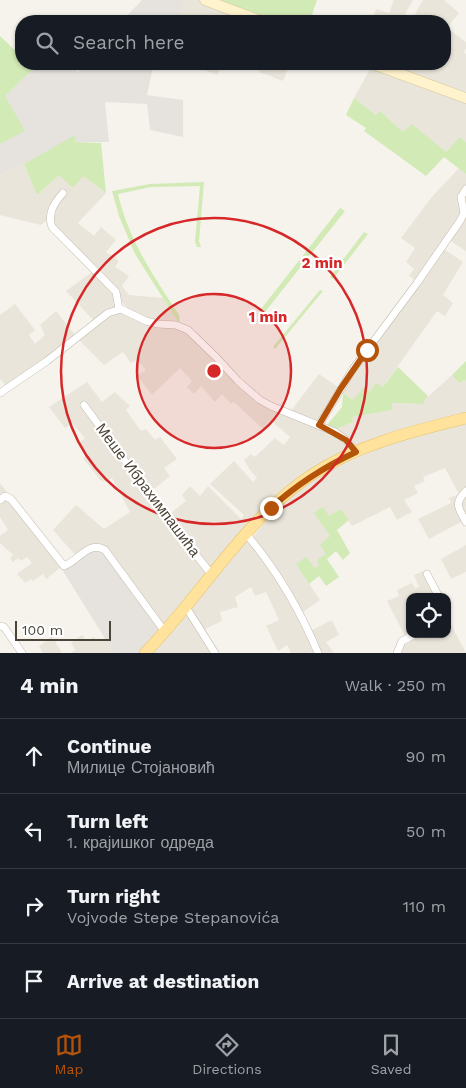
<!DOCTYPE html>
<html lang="en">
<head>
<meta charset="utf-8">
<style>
	:root { --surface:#171b24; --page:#20242c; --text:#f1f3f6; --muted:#9ea1a6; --line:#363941; --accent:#b45309 }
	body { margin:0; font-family:"Work Sans",sans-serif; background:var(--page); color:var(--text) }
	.controls { position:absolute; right:15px; bottom:15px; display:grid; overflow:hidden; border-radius:10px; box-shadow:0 1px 4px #0004 }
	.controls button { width:45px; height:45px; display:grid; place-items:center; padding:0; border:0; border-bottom:1px solid var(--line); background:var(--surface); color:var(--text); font:25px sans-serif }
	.scale { position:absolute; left:15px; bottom:12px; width:96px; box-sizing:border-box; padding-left:5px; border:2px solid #4b4439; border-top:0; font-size:14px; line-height:18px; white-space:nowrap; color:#4b4439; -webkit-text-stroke:4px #fff; paint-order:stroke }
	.stop { position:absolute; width:15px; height:15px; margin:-11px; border:4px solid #b45309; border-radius:50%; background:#fff }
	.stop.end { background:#b45309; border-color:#fff; box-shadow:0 1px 5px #0008 }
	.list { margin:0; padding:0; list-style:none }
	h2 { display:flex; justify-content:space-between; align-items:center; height:65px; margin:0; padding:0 20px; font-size:21px }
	h2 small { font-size:16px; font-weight:400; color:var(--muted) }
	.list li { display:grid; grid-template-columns:32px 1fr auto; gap:15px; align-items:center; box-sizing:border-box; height:75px; padding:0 20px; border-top:1px solid var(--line) }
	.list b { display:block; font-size:19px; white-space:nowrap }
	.list p { margin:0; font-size:16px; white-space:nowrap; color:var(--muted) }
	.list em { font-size:16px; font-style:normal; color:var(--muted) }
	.icon { flex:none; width:28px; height:28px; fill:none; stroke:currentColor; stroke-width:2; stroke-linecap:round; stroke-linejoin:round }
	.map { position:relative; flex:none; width:466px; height:653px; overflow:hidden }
	.search { position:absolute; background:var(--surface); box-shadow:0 1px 4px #0004; left:15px; right:15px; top:15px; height:55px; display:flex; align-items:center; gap:12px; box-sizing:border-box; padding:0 18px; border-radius:20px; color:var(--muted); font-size:19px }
	.sheet { height:365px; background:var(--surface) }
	nav { display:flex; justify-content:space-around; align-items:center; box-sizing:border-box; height:70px; border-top:1px solid var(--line); background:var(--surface); font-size:14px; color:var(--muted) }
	nav a { display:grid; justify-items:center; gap:2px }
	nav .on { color:var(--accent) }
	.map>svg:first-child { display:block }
	.residential { fill:#eae5da }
	.industrial { fill:#e6e2dd }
	.green { fill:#d2eab5 }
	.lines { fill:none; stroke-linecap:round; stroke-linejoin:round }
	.street-casing { stroke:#c2bbae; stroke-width:8 }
	.secondary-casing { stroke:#d6c79b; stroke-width:11 }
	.primary-casing { stroke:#e6c16a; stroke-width:12 }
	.street { stroke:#fff; stroke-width:7 }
	.secondary { stroke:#fff3cd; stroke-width:10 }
	.primary { stroke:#ffe39c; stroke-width:11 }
	.route { stroke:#b45309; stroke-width:6 }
	.ring { fill:none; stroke:#d62828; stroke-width:2.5 }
	.labels { text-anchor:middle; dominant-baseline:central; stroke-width:4.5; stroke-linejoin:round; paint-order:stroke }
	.street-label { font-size:15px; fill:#4b4439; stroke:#fff }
	.centre { fill:#d62828; stroke:#fff; stroke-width:2.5 }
	.ring-label { font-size:15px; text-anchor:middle; font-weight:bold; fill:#d62828; stroke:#fff; stroke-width:4.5; stroke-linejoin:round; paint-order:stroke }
</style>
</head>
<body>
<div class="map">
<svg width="466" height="653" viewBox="0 0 466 653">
	<rect width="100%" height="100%" fill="#f6f3ec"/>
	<path class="residential" d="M 185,0 L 214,0 L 270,21 L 184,21 L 177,16 Z
		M 394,0 L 413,0 L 403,18 L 409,21 L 372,21 L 376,9 L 389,13 Z
		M 423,0 L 444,0 L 459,13 L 447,28 L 466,42 L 466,48 L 464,52 L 466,54 L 466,142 L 460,137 L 446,152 L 412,125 L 403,132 L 380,111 L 376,115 L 354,98 L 373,64 L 445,64 L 445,21 L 411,21 Z
		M 199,64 L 223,64 L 217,75 L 197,67 Z
		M 253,64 L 290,64 L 283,81 L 259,72 L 261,67 Z
		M 24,164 L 37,195 L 59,175 L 83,176 L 106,193 L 78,223 L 94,236 L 101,227 L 116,240 L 106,252 L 119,261 L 115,267 L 129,276 L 122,286 L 129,295 L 163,298 L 178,322 L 148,321 L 128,309 L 122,302 L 118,294 L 47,220 L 41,225 L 0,215 L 0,175 Z
		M 459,168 L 466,174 L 466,251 L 449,240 L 444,249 L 463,262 L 443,295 L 453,303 L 445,316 L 437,311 L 383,387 L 353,400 L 340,391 L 321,425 L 290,412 L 319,374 L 338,387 L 419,282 L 409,276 L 414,269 L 406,262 L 415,248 L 401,238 L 431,198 Z
		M 92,272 L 115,294 L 118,303 L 139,321 L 152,326 L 177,327 L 184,330 L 259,401 L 332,434 L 345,443 L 349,451 L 242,533 L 281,584 L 316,653 L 291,653 L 287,645 L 278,651 L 266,626 L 279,620 L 266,592 L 255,596 L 251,587 L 235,597 L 238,607 L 220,612 L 222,621 L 205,629 L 218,653 L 149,653 L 90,550 L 63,571 L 60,568 L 46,579 L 43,574 L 33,581 L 31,579 L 25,583 L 17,574 L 32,563 L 27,557 L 21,561 L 18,558 L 13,562 L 10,558 L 13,555 L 0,543 L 0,536 L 8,530 L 0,517 L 0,483 L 65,564 L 76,556 L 53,530 L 76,505 L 104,529 L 130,512 L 112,478 L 106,482 L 100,480 L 83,458 L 87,455 L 79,443 L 85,438 L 72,423 L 65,428 L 49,407 L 87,382 L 102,402 L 115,392 L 130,406 L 126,410 L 141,431 L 146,429 L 155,440 L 160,437 L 177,459 L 164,468 L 170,476 L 149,493 L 166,517 L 186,501 L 182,495 L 190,486 L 200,496 L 208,486 L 241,519 L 244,515 L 210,484 L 234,461 L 253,482 L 257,478 L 250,470 L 244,460 L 251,454 L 255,457 L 275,438 L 284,445 L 290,437 L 270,420 L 263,429 L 234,402 L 231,404 L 222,394 L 215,402 L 201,386 L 194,394 L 187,387 L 192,381 L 180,368 L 152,395 L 137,376 L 146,370 L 137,360 L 131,363 L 123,352 L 104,365 L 79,340 L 6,386 L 0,379 L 0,315 L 15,304 L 35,330 L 29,335 L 35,344 L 45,335 L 40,325 L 56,311 L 76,336 L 94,321 L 66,291 Z
		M 452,375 L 459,383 L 465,380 L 466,382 L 466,414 L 356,449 L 331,431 L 353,422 L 351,417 L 392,410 L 391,403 L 424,404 L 422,402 Z
		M 466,423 L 466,526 L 463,521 L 429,539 L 418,519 L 451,503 L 449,498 L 459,494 L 445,468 L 423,477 L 425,481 L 414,486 L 418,493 L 404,500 L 412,512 L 397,520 L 390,507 L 352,526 L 341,509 L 330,537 L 326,554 L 319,565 L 315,568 L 296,564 L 320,600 L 303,612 L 312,630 L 332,620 L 339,635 L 326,642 L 334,653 L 320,653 L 252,538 L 266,521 L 285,502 L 304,486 L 332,469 L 386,445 Z
		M 466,545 L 466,572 L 451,579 L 441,559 Z
		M 423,571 L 437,597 L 410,597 L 410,634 L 447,634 L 447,617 L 466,653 L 395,653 L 406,638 L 387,601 L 399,596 L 397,590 L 410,584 L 412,583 L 415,588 L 419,587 L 414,575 Z
		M 82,635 L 86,641 L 94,637 L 98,642 L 105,638 L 114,653 L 71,653 L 75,650 L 71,643 Z
		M 52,636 L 62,653 L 43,653 L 39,646 Z"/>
	<path class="industrial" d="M 142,0 L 185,0 L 175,21 L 122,21 Z
		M 31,64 L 67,64 L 78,72 L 85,64 L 160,64 L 158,69 L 153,67 L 147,95 L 183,100 L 183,137 L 150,130 L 147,104 L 105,102 L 109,142 L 75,142 L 75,136 L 24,164 L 0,175 L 0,144 L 5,96 L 34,68 Z
		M 90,549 L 102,550 L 161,632 L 140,653 L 114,653 L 63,571 Z"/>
	<path class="green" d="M 214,0 L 317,0 L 310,21 L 270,21 Z
		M 0,36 L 21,56 L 21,64 L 30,64 L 34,68 L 5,96 L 25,131 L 0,144 Z
		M 354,98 L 376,115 L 380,111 L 403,132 L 412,124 L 446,152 L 460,137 L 466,142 L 466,174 L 444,157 L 426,176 L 364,131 L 366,128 L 346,115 Z
		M 75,135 L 75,142 L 101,143 L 106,193 L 83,176 L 73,188 L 59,175 L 37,195 L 24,164 Z
		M 204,182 L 199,241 L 201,247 L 197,247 L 195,242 L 200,186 L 151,187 L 118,194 C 129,241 153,275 179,315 L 180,321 L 178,322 L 135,254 L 119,216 L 112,191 L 150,184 Z
		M 340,208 L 345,211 L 265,312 L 261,309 Z
		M 364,232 L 368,234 L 333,279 L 330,277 Z
		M 320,290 L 323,291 L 275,349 L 273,347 Z
		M 466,361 L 466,382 L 465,380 L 459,383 L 452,375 Z
		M 398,367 L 428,396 L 423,402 L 425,404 L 392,403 L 392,410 L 352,417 L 353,422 L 331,431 L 328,428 L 328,424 L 342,407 L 343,393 L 353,400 L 364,387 L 370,392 L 376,383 L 383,387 Z
		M 323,507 L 329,516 L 341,509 L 349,520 L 337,530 L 350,553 L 343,560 L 336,551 L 327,559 L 339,577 L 326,586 L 319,576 L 309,584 L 296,564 L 306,557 L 315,568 L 319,565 L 317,560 L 326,554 L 320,545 L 330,536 L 314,513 Z"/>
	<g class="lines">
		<defs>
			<path id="street" d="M 63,193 C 54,203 47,214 52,227 L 116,292 L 119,309
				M 0,393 L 47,361 L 108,313 L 121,309 L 146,321 L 158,324 L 176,325 L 188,330 L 216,357 L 238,381 L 260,400 L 271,406 L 335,432 L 346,440 L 356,452
				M 84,405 L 169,521 L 212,575
				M 319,425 L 353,369 L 417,283 L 460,221 L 464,213 L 461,197 L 466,189
				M 466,491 C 454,503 458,508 466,522
				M 0,500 L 5,496 L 11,499 L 64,566 C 78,561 89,540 105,550 L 165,632
				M 246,534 C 276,569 300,610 318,653
				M 427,574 L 439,597
				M 186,607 L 215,653
				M 447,612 L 447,618
				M 0,626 L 4,627 L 22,653
				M 397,653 L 402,641 L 416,634"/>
			<path id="secondary" d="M 205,0 L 261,21
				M 373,64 L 466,98"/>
			<path id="primary" d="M 145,653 C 202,595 244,519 313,474 C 359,444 414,431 466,418"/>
		</defs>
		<use href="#street" class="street-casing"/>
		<use href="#secondary" class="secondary-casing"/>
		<use href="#primary" class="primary-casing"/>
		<use href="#street" class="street"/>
		<use href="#secondary" class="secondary"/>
		<use href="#primary" class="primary"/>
	</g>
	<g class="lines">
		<path class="route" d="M 271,508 C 297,484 324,467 356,452 L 346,440 L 319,425 L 341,388 L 367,350"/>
	</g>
	<circle cx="214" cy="371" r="77" fill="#d62828" fill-opacity=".12"/>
	<g class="ring">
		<circle cx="214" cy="371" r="77"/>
		<circle cx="214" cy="371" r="153"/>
	</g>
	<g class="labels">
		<g class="street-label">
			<text transform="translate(148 490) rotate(53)">Меше Ибрахимпашића</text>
		</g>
	</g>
	<circle cx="214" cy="371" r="8" class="centre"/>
	<g class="ring-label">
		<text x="322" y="268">2 min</text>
		<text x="268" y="322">1 min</text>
	</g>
</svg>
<div class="controls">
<button><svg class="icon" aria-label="locate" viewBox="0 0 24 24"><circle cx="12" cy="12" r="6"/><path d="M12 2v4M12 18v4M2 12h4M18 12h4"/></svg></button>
</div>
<div class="scale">100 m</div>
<div class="stop" style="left:367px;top:350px"></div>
<div class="stop end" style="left:271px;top:508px"></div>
<div class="search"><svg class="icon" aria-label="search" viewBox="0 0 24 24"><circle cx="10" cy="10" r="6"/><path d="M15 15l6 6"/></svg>Search here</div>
</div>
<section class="sheet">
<h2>4 min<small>Walk · 250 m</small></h2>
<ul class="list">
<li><svg class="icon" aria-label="ahead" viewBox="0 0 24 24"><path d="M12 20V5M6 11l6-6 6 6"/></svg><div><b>Continue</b><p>Милице Стојановић</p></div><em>90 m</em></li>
<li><svg class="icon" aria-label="left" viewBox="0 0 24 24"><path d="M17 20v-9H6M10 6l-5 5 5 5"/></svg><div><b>Turn left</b><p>1. крајишког одреда</p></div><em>50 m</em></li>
<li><svg class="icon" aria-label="right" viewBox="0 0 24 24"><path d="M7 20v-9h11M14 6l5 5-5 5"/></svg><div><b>Turn right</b><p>Vojvode Stepe Stepanovića</p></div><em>110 m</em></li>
<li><svg class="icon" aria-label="arrive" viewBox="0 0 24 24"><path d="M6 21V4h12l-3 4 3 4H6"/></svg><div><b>Arrive at destination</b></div></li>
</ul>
</section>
<nav>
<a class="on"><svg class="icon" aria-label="map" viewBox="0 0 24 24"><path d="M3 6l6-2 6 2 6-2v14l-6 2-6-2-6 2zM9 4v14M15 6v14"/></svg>Map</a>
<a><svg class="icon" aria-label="directions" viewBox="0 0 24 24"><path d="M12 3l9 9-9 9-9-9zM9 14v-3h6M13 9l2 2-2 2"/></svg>Directions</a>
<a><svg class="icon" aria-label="saved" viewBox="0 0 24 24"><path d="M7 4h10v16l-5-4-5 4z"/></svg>Saved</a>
</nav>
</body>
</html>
